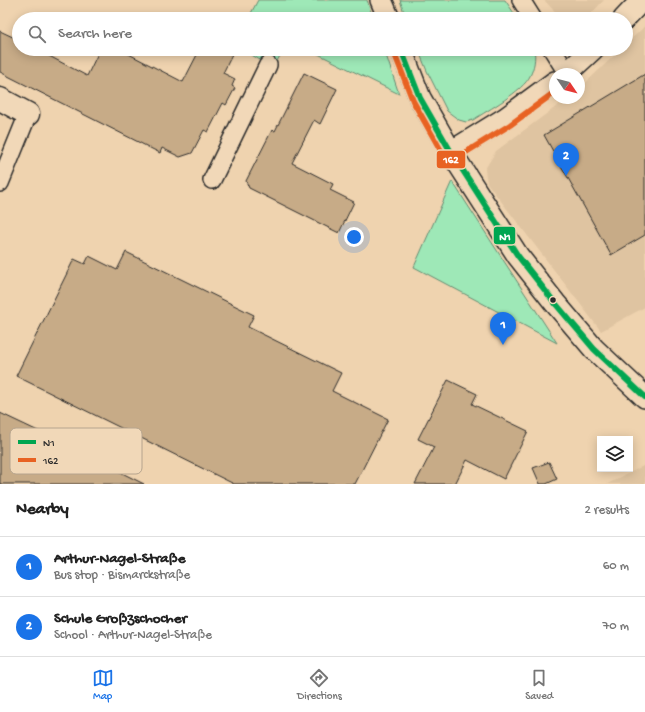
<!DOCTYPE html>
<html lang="en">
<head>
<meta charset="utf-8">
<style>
	:root { --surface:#fff; --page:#f6f6f6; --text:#222; --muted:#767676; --line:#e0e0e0; --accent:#1a73e8 }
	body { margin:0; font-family:"Gochi Hand",sans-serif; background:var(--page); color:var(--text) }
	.controls { position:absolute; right:12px; bottom:12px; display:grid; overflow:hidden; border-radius:0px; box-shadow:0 2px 10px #0003 }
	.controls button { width:36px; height:36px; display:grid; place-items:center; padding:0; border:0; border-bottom:1px solid var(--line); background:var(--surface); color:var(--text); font:20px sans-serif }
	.compass { position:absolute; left:549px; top:68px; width:36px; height:36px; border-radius:50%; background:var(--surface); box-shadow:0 2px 10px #0003; rotate:125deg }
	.you { position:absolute; left:354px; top:237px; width:14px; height:14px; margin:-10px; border:3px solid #fff; border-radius:50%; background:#1a73e8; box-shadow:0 0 0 6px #1a73e833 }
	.badge { display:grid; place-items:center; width:26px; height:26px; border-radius:50%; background:var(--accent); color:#fff; font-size:13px; font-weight:700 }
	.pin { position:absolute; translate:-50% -33px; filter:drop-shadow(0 1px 2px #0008) }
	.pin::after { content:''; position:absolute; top:21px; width:14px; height:12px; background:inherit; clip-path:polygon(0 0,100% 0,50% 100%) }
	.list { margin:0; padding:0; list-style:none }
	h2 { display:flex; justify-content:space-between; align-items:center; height:52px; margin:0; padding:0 16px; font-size:17px }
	h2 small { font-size:13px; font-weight:400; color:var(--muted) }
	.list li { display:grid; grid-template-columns:26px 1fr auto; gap:12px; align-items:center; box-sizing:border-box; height:60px; padding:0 16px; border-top:1px solid var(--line) }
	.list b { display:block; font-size:15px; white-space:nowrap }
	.list p { margin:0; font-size:13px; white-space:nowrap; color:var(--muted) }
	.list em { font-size:13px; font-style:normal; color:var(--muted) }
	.icon { flex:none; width:22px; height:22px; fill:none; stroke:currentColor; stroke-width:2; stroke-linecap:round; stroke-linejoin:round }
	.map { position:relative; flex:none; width:645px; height:484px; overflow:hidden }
	.search { position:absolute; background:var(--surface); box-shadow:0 2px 10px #0003; left:12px; right:12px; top:12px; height:44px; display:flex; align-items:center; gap:10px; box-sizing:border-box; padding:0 14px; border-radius:22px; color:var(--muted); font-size:15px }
	.sheet { height:172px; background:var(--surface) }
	nav { display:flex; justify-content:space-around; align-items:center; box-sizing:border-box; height:56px; border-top:1px solid var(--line); background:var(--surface); font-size:11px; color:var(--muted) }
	nav a { display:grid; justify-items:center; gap:2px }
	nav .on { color:var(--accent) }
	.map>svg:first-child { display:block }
	.built { fill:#dfc4a1 }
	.green { fill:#9ee8b7; stroke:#648a71 }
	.building { fill:#c7ab87; stroke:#2b2b2b }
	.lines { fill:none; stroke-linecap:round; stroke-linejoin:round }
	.minor-casing { stroke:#2b2b2b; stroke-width:20 }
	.tertiary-casing { stroke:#2b2b2b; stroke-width:24 }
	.secondary-casing { stroke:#2b2b2b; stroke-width:25 }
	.minor { stroke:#f1d8b8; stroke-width:17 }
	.tertiary { stroke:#f1d8b8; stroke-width:21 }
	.secondary { stroke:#f1d8b8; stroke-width:22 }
	.bus-1-casing { stroke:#f1d8b8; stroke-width:9 }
	.bus-2-casing { stroke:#f1d8b8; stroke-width:9 }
	.bus-1 { stroke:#00a651; stroke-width:6 }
	.bus-2 { stroke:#e86222; stroke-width:6 }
	.bus-dot { fill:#2b2b2b; stroke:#f1d8b8; stroke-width:1.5 }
	.key { fill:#f1d8b8; stroke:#b6a48e; stroke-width:1 }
	.key-label { font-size:11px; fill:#2b2b2b }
	.line-badge { stroke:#f1d8b8; stroke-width:1.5 }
	.badge-label { font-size:11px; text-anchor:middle; font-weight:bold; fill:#fff }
</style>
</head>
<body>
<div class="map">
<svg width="645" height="484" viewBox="0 0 645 484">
	<rect width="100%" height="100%" fill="#efd3af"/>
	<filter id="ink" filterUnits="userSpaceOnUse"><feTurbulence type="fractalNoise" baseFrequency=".025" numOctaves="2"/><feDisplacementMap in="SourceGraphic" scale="8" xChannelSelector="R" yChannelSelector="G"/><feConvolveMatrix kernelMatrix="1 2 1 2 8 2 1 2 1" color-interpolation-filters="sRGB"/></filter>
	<g filter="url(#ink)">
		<path class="built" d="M 544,0 L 604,0 L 586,19 L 562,19 Z
			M 645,26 L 645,307 L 601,331 L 487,183 L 485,169 L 496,151 L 568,98 L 579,98 L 579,89 L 621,49 L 626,49 L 626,44 Z
			M 645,465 L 645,484 L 607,484 Z"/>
		<path class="green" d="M 258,0 L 367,0 L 373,19 L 248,19 Z
			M 400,0 L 505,0 L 518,19 L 406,19 Z
			M 242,49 L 284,49 L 273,68 Z
			M 308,49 L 384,49 L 399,94 Z
			M 418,49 L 534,49 C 536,58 534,68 530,76 C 523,91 488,110 473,120 L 466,122 L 459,120 L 447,111 L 427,71 Z
			M 452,181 L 463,198 L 557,343 L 414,267 Z"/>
		<path class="building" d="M 0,31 L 19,40 L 19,49 L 36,49 L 87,76 L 100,49 L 119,49 L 183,82 L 200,49 L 220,49 L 232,55 L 223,73 L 235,79 L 232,86 L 235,88 L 226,105 L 223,103 L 208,132 L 204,130 L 192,153 L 180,157 L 162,148 L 160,153 L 0,72 Z
			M 304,73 L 337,89 L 320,124 L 314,120 L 292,163 L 333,184 L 330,190 L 354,202 L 339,233 L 249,188 L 246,181 L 272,130 L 275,131 Z
			M 645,74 L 645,235 L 611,255 L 544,135 Z
			M 126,252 L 254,315 L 248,327 L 341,373 L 332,391 L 388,419 L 355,484 L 234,484 L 16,376 L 74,259 L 85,264 L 89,256 L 117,270 Z
			M 448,380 L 477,394 L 472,404 L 528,431 L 504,479 L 467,460 L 455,484 L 415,484 L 434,447 L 418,439 Z
			M 0,413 L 38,431 L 144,484 L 0,484 Z
			M 549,462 L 557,479 L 546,484 L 540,484 L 533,468 Z"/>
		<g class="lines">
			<defs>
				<path id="minor" d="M 521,0 L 533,19
					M 552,49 L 567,73
					M 212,180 L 268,65
					M 0,183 L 28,114"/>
				<path id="tertiary" d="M 381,0 L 389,19
					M 624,19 L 642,0
					M 401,49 L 420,98 L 451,152 L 518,256 L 555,303 L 594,349 L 645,397
					M 566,74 L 593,49
					M 451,152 L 506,118 L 555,82"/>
				<path id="secondary" d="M 0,99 L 28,114"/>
			</defs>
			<use href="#minor" class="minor-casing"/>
			<use href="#tertiary" class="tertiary-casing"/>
			<use href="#secondary" class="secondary-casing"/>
			<use href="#minor" class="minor"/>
			<use href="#tertiary" class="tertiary"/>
			<use href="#secondary" class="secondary"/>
			<defs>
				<path id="bus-1" d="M 401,49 L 420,98 L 451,152 L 518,256 L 555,303 L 594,349 L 645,397"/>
				<path id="bus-2" d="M 394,52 L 413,101 L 444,156 L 449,160 L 455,159 L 510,125 L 555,92"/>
			</defs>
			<use href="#bus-1" class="bus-1-casing"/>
			<use href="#bus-2" class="bus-2-casing"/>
			<use href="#bus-1" class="bus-1"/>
			<use href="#bus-2" class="bus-2"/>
		</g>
	</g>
	<circle class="bus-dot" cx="553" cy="300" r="3.5"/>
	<rect x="10" y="428" width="132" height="46" rx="6" class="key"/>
	<rect x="18" y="440" width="18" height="4" fill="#00a651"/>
	<rect x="18" y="458" width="18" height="4" fill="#e86222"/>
	<g class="key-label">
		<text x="43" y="446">N1</text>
		<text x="43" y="464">162</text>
	</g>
	<g class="line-badge">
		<rect x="436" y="150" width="30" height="19" rx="4" fill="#e86222"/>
		<rect x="493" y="226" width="23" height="19" rx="4" fill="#00a651"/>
	</g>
	<g class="badge-label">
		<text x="451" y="163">162</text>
		<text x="505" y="240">N1</text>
	</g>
</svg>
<div class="controls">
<button><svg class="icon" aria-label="layers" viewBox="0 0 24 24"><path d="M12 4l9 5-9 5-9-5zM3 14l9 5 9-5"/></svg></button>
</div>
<svg class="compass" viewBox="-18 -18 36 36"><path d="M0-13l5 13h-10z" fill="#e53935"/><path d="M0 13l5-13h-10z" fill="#767676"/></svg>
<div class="you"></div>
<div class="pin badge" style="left:503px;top:345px">1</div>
<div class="pin badge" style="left:566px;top:176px">2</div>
<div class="search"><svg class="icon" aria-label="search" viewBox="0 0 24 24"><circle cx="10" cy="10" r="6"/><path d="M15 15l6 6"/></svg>Search here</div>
</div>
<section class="sheet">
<h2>Nearby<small>2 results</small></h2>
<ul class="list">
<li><span class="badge">1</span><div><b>Arthur-Nagel-Straße</b><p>Bus stop · Bismarckstraße</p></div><em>60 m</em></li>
<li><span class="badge">2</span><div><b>Schule Großzschocher</b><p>School · Arthur-Nagel-Straße</p></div><em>70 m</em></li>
</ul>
</section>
<nav>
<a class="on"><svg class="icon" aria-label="map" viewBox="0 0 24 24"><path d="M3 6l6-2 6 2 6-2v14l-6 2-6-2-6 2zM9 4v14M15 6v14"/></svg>Map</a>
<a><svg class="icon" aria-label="directions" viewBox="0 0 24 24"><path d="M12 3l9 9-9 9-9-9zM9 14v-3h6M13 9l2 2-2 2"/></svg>Directions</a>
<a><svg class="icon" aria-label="saved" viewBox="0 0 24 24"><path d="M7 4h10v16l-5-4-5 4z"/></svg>Saved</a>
</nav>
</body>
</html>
